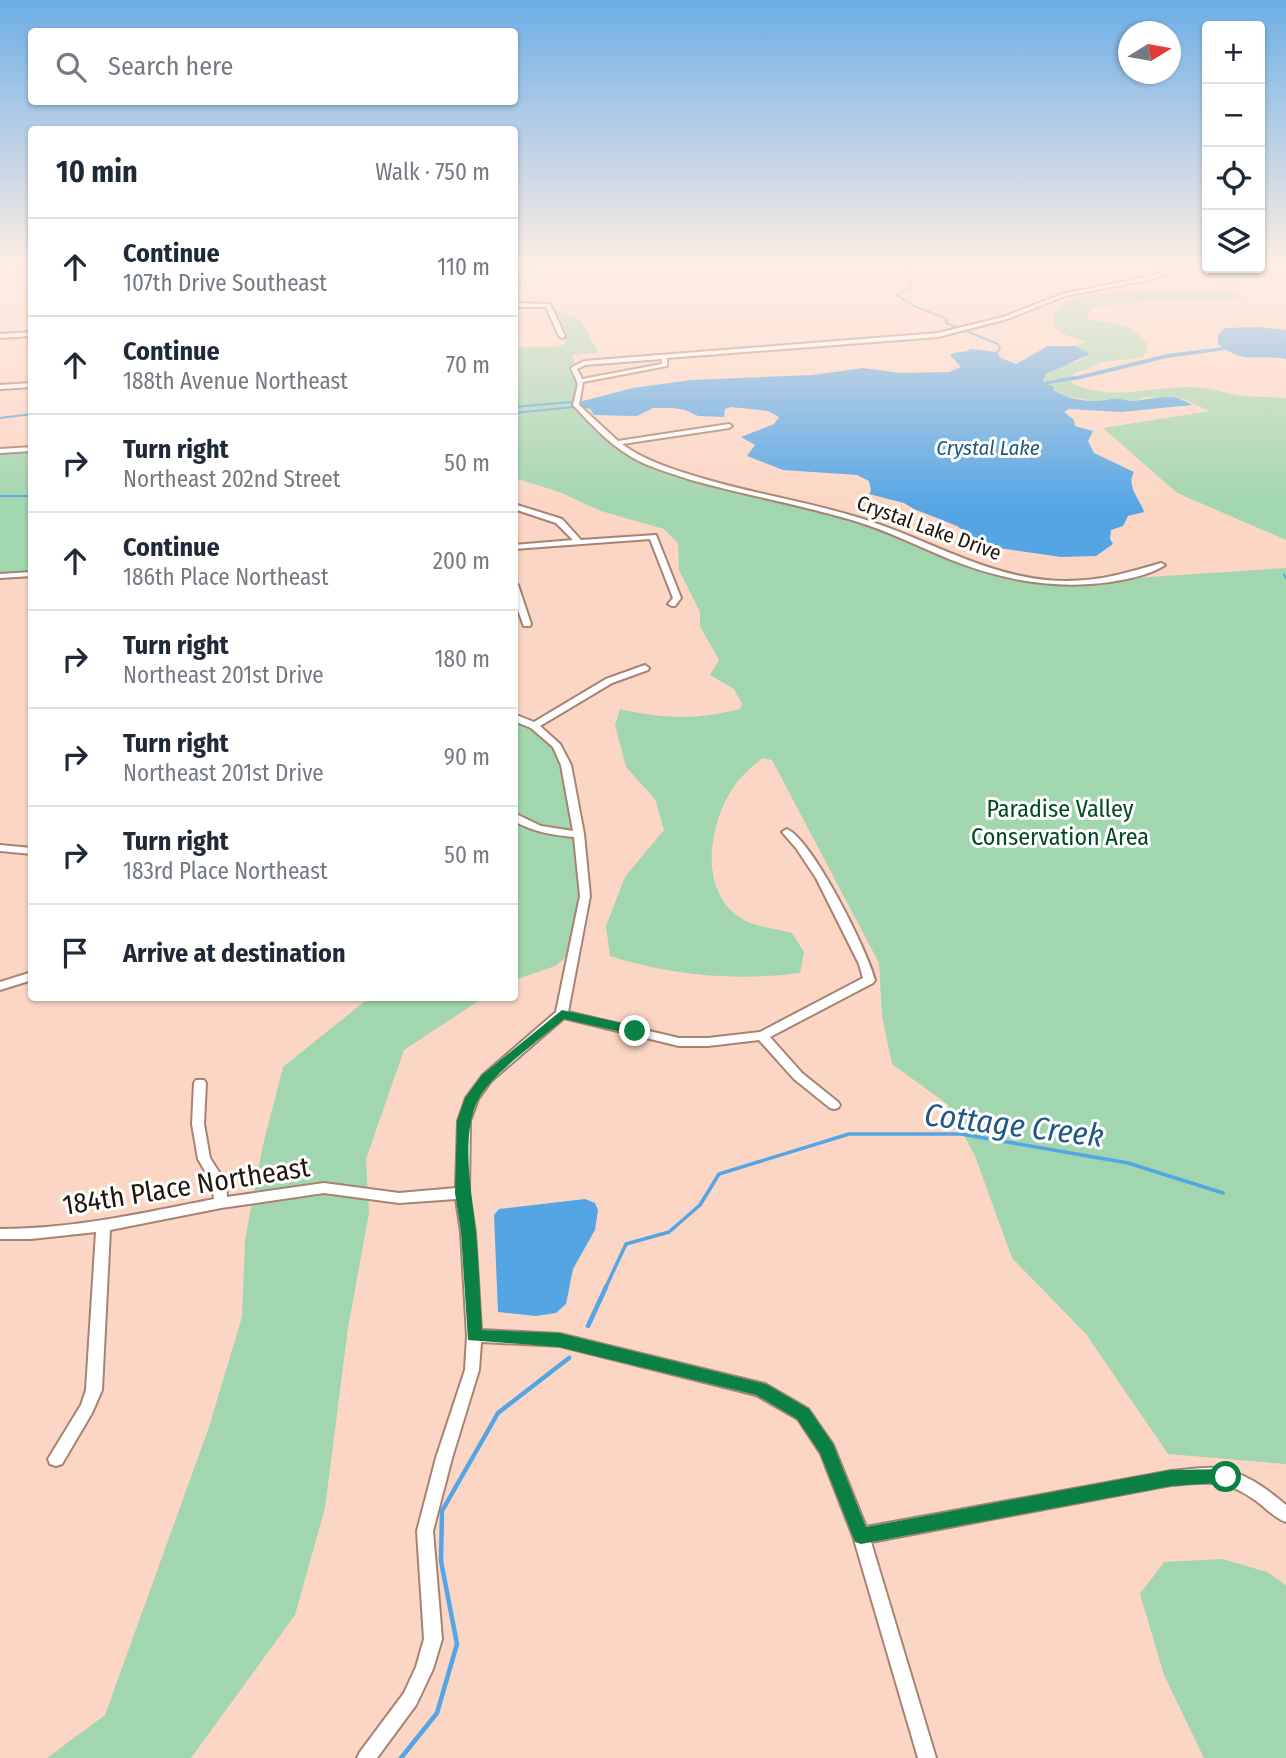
<!DOCTYPE html>
<html lang="en">
<head>
<meta charset="utf-8">
<style>
	:root { --surface:#fff; --page:#f2f2f3; --text:#1f2937; --muted:#747a83; --line:#e0e1e3 }
	body { margin:0; font-family:"Fira Sans Condensed",sans-serif; background:var(--page); color:var(--text) }
	.controls { position:absolute; right:21px; top:21px; display:grid; overflow:hidden; border-radius:7px; box-shadow:0 2px 5px #0004 }
	.controls button { width:63px; height:63px; display:grid; place-items:center; padding:0; border:0; border-bottom:2px solid var(--line); background:var(--surface); color:var(--text); font:35px sans-serif }
	.compass { position:absolute; left:1118px; top:21px; width:63px; height:63px; border-radius:50%; background:var(--surface); box-shadow:0 2px 5px #0004; rotate:79deg }
	.stop { position:absolute; width:21px; height:21px; margin:-16px; border:5px solid #0b8043; border-radius:50%; background:#fff }
	.stop.end { background:#0b8043; border-color:#fff; box-shadow:0 2px 7px #0008 }
	.list { margin:0; padding:0; list-style:none }
	h2 { display:flex; justify-content:space-between; align-items:center; height:91px; margin:0; padding:0 28px; font-size:30px }
	h2 small { font-size:23px; font-weight:400; color:var(--muted) }
	.list li { display:grid; grid-template-columns:46px 1fr auto; gap:21px; align-items:center; box-sizing:border-box; height:98px; padding:0 28px; border-top:2px solid var(--line) }
	.list b { display:block; font-size:26px; white-space:nowrap }
	.list p { margin:0; font-size:23px; white-space:nowrap; color:var(--muted) }
	.list em { font-size:23px; font-style:normal; color:var(--muted) }
	.icon { flex:none; width:38px; height:38px; fill:none; stroke:currentColor; stroke-width:2; stroke-linecap:round; stroke-linejoin:round }
	.map { position:relative; flex:none; width:1286px; height:1758px; overflow:hidden }
	.search { position:absolute; background:var(--surface); box-shadow:0 2px 5px #0004; left:28px; top:28px; width:490px; height:77px; display:flex; align-items:center; gap:18px; box-sizing:border-box; padding:0 24px; border-radius:7px; color:var(--muted); font-size:26px }
	.panel { position:absolute; background:var(--surface); box-shadow:0 2px 5px #0004; left:28px; top:126px; width:490px; height:875px; border-radius:7px }
	.map>svg:first-child { display:block }
	.green { fill:#a1d6ae }
	.water { fill:#55a5e4 }
	.lines { fill:none; stroke-linecap:round; stroke-linejoin:round }
	.stream-far2 { stroke:#55a5e4; stroke-width:2 }
	.stream-far1 { stroke:#55a5e4; stroke-width:3.5 }
	.stream { stroke:#55a5e4; stroke-width:4.5 }
	.canal { fill:#55a5e4; fill-rule:evenodd }
	.minor-casing { stroke:#a68372; stroke-width:4 }
	.minor { fill:#fff; fill-rule:evenodd }
	.route { fill:#0b8043 }
	.labels { text-anchor:middle; dominant-baseline:central; stroke-width:6; stroke-linejoin:round; paint-order:stroke }
	.far-water-label { font-size:21px; font-style:italic; fill:#205883; stroke:#fff }
	.far-street-label { font-size:21px; fill:#22150e; stroke:#fff }
	.park-label { font-size:24px; fill:#024923; stroke:#fff }
	.near-street-label { font-size:28px; fill:#22150e; stroke:#fff }
	.near-water-label { font-size:32px; font-style:italic; fill:#205883; stroke:#fff }
</style>
</head>
<body>
<div class="map">
<svg width="1286" height="1758" viewBox="0 0 1286 1758">
	<rect width="100%" height="100%" fill="#fcd6c4"/>
	<path class="green" d="M 515,262 L 533,262 L 542,285 L 537,281 L 516,282 L 515,287 Z
		M 1166,289 L 1231,291 L 1242,296 L 1242,300 L 1155,300 L 1096,307 L 1089,312 L 1088,320 C 1110,322 1141,323 1148,349 L 1143,357 L 1103,362 L 1073,374 L 1071,383 C 1115,402 1143,387 1189,387 C 1207,387 1225,393 1242,396 C 1257,397 1272,397 1286,398 L 1286,540 L 1177,493 L 1103,428 L 1210,411 L 1183,399 L 1146,397 L 1134,401 L 1112,399 L 1103,403 L 1061,395 L 1041,383 C 1051,362 1075,368 1089,354 L 1076,346 L 1086,342 L 1059,332 L 1054,321 L 1054,313 L 1066,301 L 1088,295 Z
		M 554,309 L 581,320 L 598,353 L 572,355 L 581,381 L 575,403 L 625,451 L 692,477 L 858,519 L 986,570 L 1059,583 L 1286,568 L 1286,1464 L 1168,1454 L 1086,1334 L 1012,1258 L 975,1156 L 947,1104 L 892,1064 L 882,1016 L 879,963 L 772,760 L 762,758 C 753,766 742,775 735,785 C 708,823 697,894 744,920 C 757,927 777,929 792,933 L 804,952 L 800,973 C 738,981 671,976 610,956 L 606,926 L 625,877 L 664,830 L 655,799 L 626,767 L 615,725 L 620,709 C 664,719 696,720 740,709 L 742,704 L 734,689 L 710,675 L 719,660 L 700,626 L 700,612 L 679,570 L 678,543 L 664,529 L 601,511 L 559,492 L 515,478 L 515,347 L 559,347 L 565,343 Z
		M 31,447 L 31,574 L 0,576 L 0,449 Z
		M 514,717 C 538,728 555,741 566,765 L 585,896 L 574,951 L 555,966 L 515,980 Z
		M 369,998 L 483,998 L 404,1050 L 366,1159 L 369,1213 L 348,1328 L 325,1508 L 295,1615 L 191,1758 L 47,1758 L 105,1715 L 209,1427 L 242,1317 L 245,1240 L 263,1145 L 283,1067 Z
		M 1222,1559 L 1267,1572 L 1286,1585 L 1286,1758 L 1204,1758 L 1164,1675 L 1140,1594 L 1164,1562 Z"/>
	<path class="water" d="M 1260,327 L 1286,330 L 1286,359 C 1256,354 1245,365 1218,344 L 1218,335 L 1224,328 Z
		M 1048,346 L 1076,346 L 1090,354 L 1046,374 L 1042,383 L 1054,387 L 1053,390 C 1069,400 1095,404 1111,399 C 1118,397 1126,401 1133,401 C 1154,399 1173,392 1192,405 L 1121,412 L 1069,409 L 1064,412 L 1074,420 L 1075,426 L 1093,431 L 1088,441 L 1094,453 L 1134,472 C 1126,487 1139,497 1144,512 L 1128,516 L 1123,526 L 1111,530 L 1110,539 L 1113,544 L 1096,556 L 1061,557 L 999,548 L 977,540 L 957,526 L 914,509 L 904,503 L 869,494 L 871,491 L 869,481 L 857,475 L 783,470 L 747,456 L 755,445 L 741,437 L 774,424 L 779,417 L 768,411 L 731,407 L 725,409 L 724,417 L 698,416 L 685,410 L 673,408 L 653,408 L 637,416 L 594,415 L 590,409 L 573,406 L 579,402 L 633,388 L 691,380 L 812,375 L 863,368 L 900,373 L 949,372 L 961,367 L 950,355 C 956,350 965,354 971,349 L 997,352 L 1001,358 L 1016,364 Z
		M 585,1199 L 595,1203 L 598,1210 L 595,1230 L 573,1269 L 566,1304 L 556,1313 L 536,1316 L 498,1312 L 494,1215 L 499,1209 Z"/>
	<g class="lines">
		<path class="stream-far2" d="M 904,262 L 908,266 L 911,287 L 897,295 L 914,306 L 947,319 L 946,323 L 959,328
			M 968,332 L 998,344 L 1000,349 L 997,352
			M 514,407 L 572,402
			M 514,413 L 574,407
			M 0,418 L 32,414
			M 0,496 L 32,496
			M 1284,575 L 1286,578"/>
		<path class="stream-far1" d="M 605,1289 L 626,1244 L 669,1232 L 700,1205 L 719,1174 L 849,1134 L 961,1134 L 1128,1163 L 1223,1193"/>
		<path class="stream" d="M 588,1326 L 606,1287
			M 401,1758 L 437,1713 L 457,1644 L 441,1561 L 442,1511 L 498,1413 L 569,1358"/>
		<path class="canal" d="M 1224,347 L 1227,349 L 1226,350 L 1167,358 L 1081,379 L 1041,385 L 1038,383 L 1081,375 L 1167,354 Z"/>
		<defs>
			<path id="minor" d="M 0,262 L 6,262 L 3,271 L 0,273 Z
				M 1199,262 L 1207,262 L 1148,280 L 1065,296 L 1007,319 L 938,337 L 667,358 L 667,366 L 583,382 L 579,405 L 618,441 L 729,424 L 732,426 L 729,428 L 622,444 C 641,458 663,466 685,473 C 742,492 802,500 860,518 C 923,537 979,573 1046,580 C 1090,584 1120,575 1161,563 L 1165,565 C 1150,575 1128,579 1110,582 C 1054,590 1001,580 949,559 C 918,546 888,531 855,521 C 801,505 745,495 691,480 C 670,473 648,467 630,456 C 608,443 590,423 573,405 L 578,384 L 571,368 L 584,361 L 938,333 L 1003,317 L 1062,294 L 1147,277 ZM 661,359 L 662,364 L 582,379 L 577,369 L 585,365 Z
				M 514,303 L 550,304 L 565,336 L 562,338 L 559,336 L 546,307 L 514,307 Z
				M 32,332 L 32,336 L 0,338 L 0,334 Z
				M 32,383 L 32,387 L 0,389 L 0,385 Z
				M 32,447 L 32,451 L 0,453 L 0,449 Z
				M 514,504 L 562,519 L 581,540 L 656,535 L 681,598 L 675,606 L 672,606 L 668,604 L 673,598 L 650,539 L 514,549 L 514,545 L 573,540 L 556,523 L 514,509 Z
				M 32,572 L 32,576 L 0,578 L 0,574 Z
				M 514,583 L 518,585 L 531,624 L 530,626 L 524,626 L 523,624 L 514,599 Z
				M 645,665 L 649,668 L 648,670 L 612,683 L 540,726 L 560,744 L 571,765 L 584,834 L 590,896 L 568,1012 L 679,1038 L 708,1038 L 760,1032 L 863,978 L 859,964 L 816,878 L 796,848 L 782,832 L 787,829 C 813,841 867,950 875,980 L 873,983 L 770,1037 L 802,1073 L 838,1102 L 840,1105 L 838,1108 L 834,1109 L 830,1108 L 794,1079 L 759,1040 L 708,1046 L 679,1046 L 564,1018 L 491,1081 L 478,1099 L 470,1121 L 469,1193 L 475,1232 L 481,1330 L 560,1334 L 765,1384 L 808,1409 L 833,1445 L 866,1527 L 1171,1471 C 1186,1470 1201,1467 1216,1468 C 1243,1471 1266,1488 1286,1505 L 1286,1522 C 1274,1518 1265,1507 1255,1500 C 1224,1478 1207,1482 1171,1485 L 871,1542 L 936,1758 L 918,1758 L 853,1536 L 821,1454 L 798,1419 L 756,1395 L 560,1346 L 481,1342 L 479,1370 L 452,1458 L 433,1531 L 442,1639 L 433,1669 L 416,1705 L 377,1758 L 357,1758 L 360,1752 L 404,1693 L 416,1667 L 424,1639 L 417,1531 L 436,1458 L 465,1370 L 467,1336 L 461,1232 L 456,1199 L 399,1203 L 324,1193 L 221,1208 L 110,1230 L 102,1390 L 92,1413 L 62,1464 L 56,1466 L 50,1464 L 48,1459 L 81,1405 L 86,1390 L 96,1232 L 31,1239 L 0,1239 L 0,1229 C 73,1229 143,1213 214,1199 L 212,1183 L 198,1159 L 192,1124 L 194,1083 L 196,1080 L 204,1080 L 206,1083 L 204,1124 L 210,1158 L 226,1183 L 227,1197 L 324,1183 L 399,1193 L 456,1188 L 458,1121 L 466,1098 L 483,1075 L 556,1012 L 580,896 L 574,837 C 553,835 533,832 514,821 L 514,813 L 541,826 L 573,831 L 561,765 L 553,747 L 531,728 L 514,721 L 514,714 L 534,722 L 606,679 Z
				M 0,845 L 32,848 L 32,854 L 0,851 Z
				M 32,972 L 32,980 L 0,990 L 0,982 Z"/>
		</defs>
		<use href="#minor" class="minor-casing"/>
		<use href="#minor" class="minor"/>
	</g>
	<linearGradient id="sky" x2="0" y2="1"><stop stop-color="#6daee6"/><stop offset="0.52" stop-color="#feede4"/><stop offset="1" stop-color="#feede4" stop-opacity="0"/></linearGradient>
	<rect width="1286" height="508" fill="url(#sky)"/>
	<path class="route" d="M 562,1010 L 635,1026 L 641,1031 L 635,1035 L 564,1019 C 541,1039 492,1073 478,1100 C 460,1136 472,1194 476,1233 C 479,1265 480,1297 482,1330 L 559,1333 L 766,1384 L 809,1409 L 833,1444 L 866,1527 L 1171,1470 L 1226,1469 L 1232,1471 L 1234,1477 L 1232,1482 L 1171,1486 L 861,1544 L 855,1542 L 820,1453 L 797,1419 L 756,1395 L 559,1347 L 468,1340 L 461,1232 L 455,1193 L 457,1121 L 465,1098 L 482,1075 Z"/>
	<g class="labels">
		<g class="far-water-label">
			<text x="988" y="448">Crystal Lake</text>
		</g>
		<g class="far-street-label">
			<text transform="translate(929 528) rotate(20)">Crystal Lake Drive</text>
		</g>
		<g class="park-label">
			<text x="1060" y="809">Paradise Valley<tspan x="1060" dy="28">Conservation Area</tspan></text>
		</g>
		<g class="near-street-label">
			<text transform="translate(186 1186) rotate(-9)">184th Place Northeast</text>
		</g>
		<g class="near-water-label">
			<text transform="translate(1014 1125) rotate(7)">Cottage Creek</text>
		</g>
	</g>
</svg>
<div class="controls">
<button>+</button>
<button>−</button>
<button><svg class="icon" aria-label="locate" viewBox="0 0 24 24"><circle cx="12" cy="12" r="6"/><path d="M12 2v4M12 18v4M2 12h4M18 12h4"/></svg></button>
<button><svg class="icon" aria-label="layers" viewBox="0 0 24 24"><path d="M12 4l9 5-9 5-9-5zM3 14l9 5 9-5"/></svg></button>
</div>
<svg class="compass" viewBox="-18 -18 36 36"><path d="M0-13l5 13h-10z" fill="#e53935"/><path d="M0 13l5-13h-10z" fill="#747a83"/></svg>
<div class="stop" style="left:1226px;top:1477px"></div>
<div class="stop end" style="left:635px;top:1031px"></div>
<div class="search"><svg class="icon" aria-label="search" viewBox="0 0 24 24"><circle cx="10" cy="10" r="6"/><path d="M15 15l6 6"/></svg>Search here</div>
<section class="panel">
<h2>10 min<small>Walk · 750 m</small></h2>
<ul class="list">
<li><svg class="icon" aria-label="ahead" viewBox="0 0 24 24"><path d="M12 20V5M6 11l6-6 6 6"/></svg><div><b>Continue</b><p>107th Drive Southeast</p></div><em>110 m</em></li>
<li><svg class="icon" aria-label="ahead" viewBox="0 0 24 24"><path d="M12 20V5M6 11l6-6 6 6"/></svg><div><b>Continue</b><p>188th Avenue Northeast</p></div><em>70 m</em></li>
<li><svg class="icon" aria-label="right" viewBox="0 0 24 24"><path d="M7 20v-9h11M14 6l5 5-5 5"/></svg><div><b>Turn right</b><p>Northeast 202nd Street</p></div><em>50 m</em></li>
<li><svg class="icon" aria-label="ahead" viewBox="0 0 24 24"><path d="M12 20V5M6 11l6-6 6 6"/></svg><div><b>Continue</b><p>186th Place Northeast</p></div><em>200 m</em></li>
<li><svg class="icon" aria-label="right" viewBox="0 0 24 24"><path d="M7 20v-9h11M14 6l5 5-5 5"/></svg><div><b>Turn right</b><p>Northeast 201st Drive</p></div><em>180 m</em></li>
<li><svg class="icon" aria-label="right" viewBox="0 0 24 24"><path d="M7 20v-9h11M14 6l5 5-5 5"/></svg><div><b>Turn right</b><p>Northeast 201st Drive</p></div><em>90 m</em></li>
<li><svg class="icon" aria-label="right" viewBox="0 0 24 24"><path d="M7 20v-9h11M14 6l5 5-5 5"/></svg><div><b>Turn right</b><p>183rd Place Northeast</p></div><em>50 m</em></li>
<li><svg class="icon" aria-label="arrive" viewBox="0 0 24 24"><path d="M6 21V4h12l-3 4 3 4H6"/></svg><div><b>Arrive at destination</b></div></li>
</ul>
</section>
</div>
</body>
</html>
